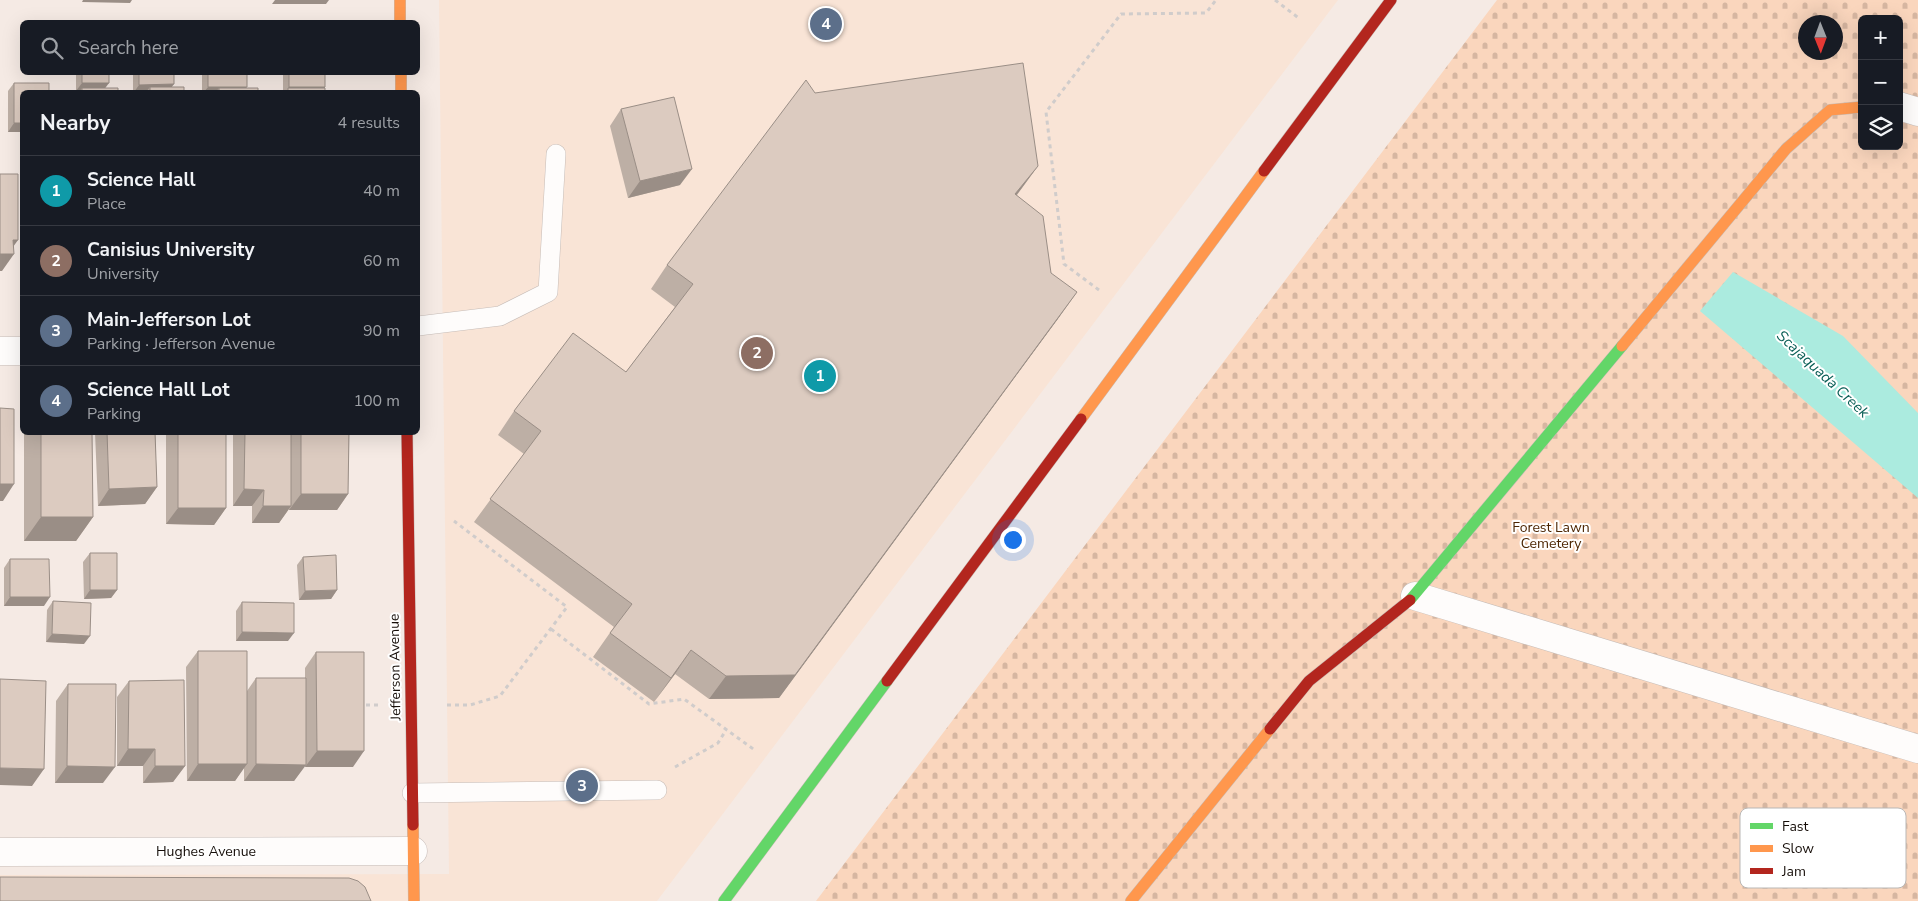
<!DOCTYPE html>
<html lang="en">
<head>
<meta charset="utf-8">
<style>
	:root { --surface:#171b24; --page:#20242c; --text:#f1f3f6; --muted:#9ea1a6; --line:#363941; --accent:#b2afae }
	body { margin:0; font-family:"Nunito Sans",sans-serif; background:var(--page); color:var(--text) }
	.controls { position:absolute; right:15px; top:15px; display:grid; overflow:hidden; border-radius:8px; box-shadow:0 5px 20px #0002 }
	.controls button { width:45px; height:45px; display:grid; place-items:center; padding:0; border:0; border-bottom:1px solid var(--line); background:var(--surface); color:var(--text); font:25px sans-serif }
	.compass { position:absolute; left:1798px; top:15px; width:45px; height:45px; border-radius:50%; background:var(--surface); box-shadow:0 5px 20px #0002; rotate:179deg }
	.you { position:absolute; left:1012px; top:539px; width:18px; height:18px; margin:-12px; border:4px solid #fff; border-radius:50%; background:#1a73e8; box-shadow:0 0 0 8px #1a73e833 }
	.badge { display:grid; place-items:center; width:32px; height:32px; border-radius:50%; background:var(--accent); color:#fff; font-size:16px; font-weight:700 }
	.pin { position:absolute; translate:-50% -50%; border:2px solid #fff; box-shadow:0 1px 5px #0006 }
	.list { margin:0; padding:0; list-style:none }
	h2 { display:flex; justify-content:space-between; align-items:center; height:65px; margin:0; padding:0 20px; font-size:21px }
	h2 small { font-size:16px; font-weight:400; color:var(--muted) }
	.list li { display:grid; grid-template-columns:32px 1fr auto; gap:15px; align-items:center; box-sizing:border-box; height:70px; padding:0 20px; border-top:1px solid var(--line) }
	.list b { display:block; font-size:19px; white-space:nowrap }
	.list p { margin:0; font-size:16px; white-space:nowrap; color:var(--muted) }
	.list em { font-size:16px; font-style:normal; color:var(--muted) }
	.icon { flex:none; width:28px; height:28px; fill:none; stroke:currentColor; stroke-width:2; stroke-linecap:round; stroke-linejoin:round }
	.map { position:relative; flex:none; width:1918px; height:901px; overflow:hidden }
	.search { position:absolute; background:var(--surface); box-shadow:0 5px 20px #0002; left:20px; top:20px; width:400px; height:55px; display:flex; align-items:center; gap:12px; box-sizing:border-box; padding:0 18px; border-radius:8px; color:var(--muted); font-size:19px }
	.panel { position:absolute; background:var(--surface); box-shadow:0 5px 20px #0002; left:20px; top:90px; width:400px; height:345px; border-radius:8px }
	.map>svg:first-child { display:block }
	.built { fill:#f9e4d6 }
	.cemetery { fill:url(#cemetery-stones); fill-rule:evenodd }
	.water { fill:#abebdf }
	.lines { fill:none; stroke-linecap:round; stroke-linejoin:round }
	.lane-casing { stroke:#c6bcb7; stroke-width:20 }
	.street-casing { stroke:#c6bcb7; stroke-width:29 }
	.fast-casing { stroke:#c6bcb7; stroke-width:12 }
	.slow-casing { stroke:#c6bcb7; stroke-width:12 }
	.jam-casing { stroke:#c6bcb7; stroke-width:12 }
	.path { stroke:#d0cccb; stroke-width:3; stroke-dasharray:4 4; stroke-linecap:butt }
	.lane { stroke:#fefcfb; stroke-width:19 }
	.street { stroke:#fefcfb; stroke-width:28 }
	.fast { stroke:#63d668; stroke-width:11 }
	.slow { stroke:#ff974d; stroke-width:11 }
	.jam { stroke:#b3261e; stroke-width:11 }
	.wall { fill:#bdafa5 }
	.shaded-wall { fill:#9a8e86 }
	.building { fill:#dccbc0; stroke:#9a8e86 }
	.labels { text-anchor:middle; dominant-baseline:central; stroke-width:4; stroke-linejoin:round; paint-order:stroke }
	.park-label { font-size:14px; fill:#4d2603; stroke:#fff }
	.street-label { font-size:14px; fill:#160e09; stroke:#fff }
	.water-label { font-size:15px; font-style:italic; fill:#075d54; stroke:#fff }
	.key { fill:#fff; stroke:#b9b7b5; stroke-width:1 }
	.key-label { font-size:14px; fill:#160e09 }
</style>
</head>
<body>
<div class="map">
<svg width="1918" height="901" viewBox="0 0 1918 901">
	<defs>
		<pattern id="cemetery-stones" width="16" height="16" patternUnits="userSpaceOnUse" patternTransform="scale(1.25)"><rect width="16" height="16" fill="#fad6bd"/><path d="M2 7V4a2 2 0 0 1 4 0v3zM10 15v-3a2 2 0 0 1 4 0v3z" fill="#d6b6a1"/></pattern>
	</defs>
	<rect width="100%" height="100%" fill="#f5eae4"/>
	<path class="built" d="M 439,0 L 1338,0 L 657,901 L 0,901 L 0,875 L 449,874 Z"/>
	<path class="cemetery" d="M 1497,0 L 1918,0 L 1918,901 L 816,901 ZM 1862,19 L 1899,19 L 1899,146 L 1862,146 ZM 1806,22 L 1836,22 L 1836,52 L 1806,52 Z"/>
	<path class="water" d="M 1733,272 L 1843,336 L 1918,413 L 1918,498 L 1700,311 Z"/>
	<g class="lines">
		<defs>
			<path id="lane" d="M 418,326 L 500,316 L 548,292 L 556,154
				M 412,793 L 657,790"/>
			<path id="street" d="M 1899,106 L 1918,112
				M 0,351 L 22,351
				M 1415,596 L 1918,749
				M 0,852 L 413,851"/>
			<path id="fast" d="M 1410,600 L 1622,346
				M 724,901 L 887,681"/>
			<path id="slow" d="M 400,0 L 400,22
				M 401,72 L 401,92
				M 1622,346 L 1786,149 L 1830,110 L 1862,107
				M 1081,419 L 1264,171
				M 413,825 L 414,901
				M 1131,901 L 1270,729"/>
			<path id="jam" d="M 1264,171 L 1391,0
				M 407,432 L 413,825
				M 887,681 L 1081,419
				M 1270,729 L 1309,681 L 1410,600"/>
		</defs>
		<use href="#lane" class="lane-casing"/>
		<use href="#street" class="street-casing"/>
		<use href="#fast" class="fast-casing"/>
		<use href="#slow" class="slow-casing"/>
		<use href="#jam" class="jam-casing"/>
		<path class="path" d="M 1275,0 L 1300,19
			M 1099,290 L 1064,264 L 1046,112 L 1121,14 L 1206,13 L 1216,0
			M 551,629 L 649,704 L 684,699 L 756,751
			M 366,705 L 378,705
			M 447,705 L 470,705 L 500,696 L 567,607 L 454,521
			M 675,767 L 718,743 L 726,730"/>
		<use href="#lane" class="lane"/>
		<use href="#street" class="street"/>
		<use href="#fast" class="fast"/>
		<use href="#slow" class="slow"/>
		<use href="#jam" class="jam"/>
	</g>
	<path class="wall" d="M 76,72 L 109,72 L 105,88 L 118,92 L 79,92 L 80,91 L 76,91 Z
		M 133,72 L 174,72 L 172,87 L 184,92 L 133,92 Z
		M 202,72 L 247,72 L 245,88 L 258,92 L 202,92 Z
		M 283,72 L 325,72 L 325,92 L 283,92 Z
		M 14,83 L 22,92 L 22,132 L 8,132 L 8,91 Z
		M 815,93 L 1038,166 L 1017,195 L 1051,273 L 1060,316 L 779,698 L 709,699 L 675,674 L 654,702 L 593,657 L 614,627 L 474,522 L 524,454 L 498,435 L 514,411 L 626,372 L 675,307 L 651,289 L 667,265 Z
		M 621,109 L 680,185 L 628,198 L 610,126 Z
		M 22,190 L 22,257 L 21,257 L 22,191 Z
		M 24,432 L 92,432 L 93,517 L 76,541 L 24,541 Z
		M 95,432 L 155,432 L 157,487 L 145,504 L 98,506 Z
		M 166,432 L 226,432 L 226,508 L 214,525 L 166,524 Z
		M 233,432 L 349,432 L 348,494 L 337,510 L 289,510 L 289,509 L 279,523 L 252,523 L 252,506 L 233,506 Z
		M 90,553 L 117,590 L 111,598 L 84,599 L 83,562 Z
		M 303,557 L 337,590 L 331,599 L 299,600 L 297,565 Z
		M 10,559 L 44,606 L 4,606 L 4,568 Z
		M 53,601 L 84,644 L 46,642 L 47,610 Z
		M 242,602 L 288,641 L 236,641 L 236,611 Z
		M 198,651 L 247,691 L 256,678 L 305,678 L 305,668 L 316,652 L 353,767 L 305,767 L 305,765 L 294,781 L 244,781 L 244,767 L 235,781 L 187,781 L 186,667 Z
		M 129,681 L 185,766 L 173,782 L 143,783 L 143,766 L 117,766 L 117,697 Z
		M 68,684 L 103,783 L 55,783 L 56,701 Z"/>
	<path class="shaded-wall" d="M 83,0 L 132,0 L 130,3 L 82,2 Z
		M 275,0 L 329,0 L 326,4 L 272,4 Z
		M 82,83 L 109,83 L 103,91 L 82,88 L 80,91 L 76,91 Z
		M 174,84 L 168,92 L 150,87 L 146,92 L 134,92 L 139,85 Z
		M 208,87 L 247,87 L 242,92 L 219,88 L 216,92 L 204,92 Z
		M 289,87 L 325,87 L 322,92 L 288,88 Z
		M 14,123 L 22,123 L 22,132 L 8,132 Z
		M 1038,166 L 1021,189 L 999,218 L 1015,194 Z
		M 692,169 L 680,185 L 628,198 L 640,181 Z
		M 13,240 L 18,240 L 8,254 L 14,254 L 2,271 L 0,271 L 0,254 Z
		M 1077,292 L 1060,316 L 779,698 L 709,699 L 726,676 Z
		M 0,484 L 14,484 L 3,501 L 0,501 Z
		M 157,487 L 145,504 L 98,506 L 109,489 Z
		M 244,489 L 264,490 L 252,506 L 233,506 Z
		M 301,494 L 348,494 L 337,510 L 289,510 Z
		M 263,506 L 291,506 L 279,523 L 252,523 Z
		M 178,508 L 226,508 L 214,525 L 166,524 Z
		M 41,517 L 93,517 L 76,541 L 24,541 Z
		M 90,590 L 117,590 L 111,598 L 84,599 Z
		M 337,590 L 331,599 L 299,600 L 305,591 Z
		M 10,597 L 50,597 L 44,606 L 4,606 Z
		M 242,632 L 294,633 L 288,641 L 236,641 Z
		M 52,634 L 90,636 L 84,644 L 46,642 Z
		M 691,650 L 675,674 L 654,702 L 671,678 Z
		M 128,749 L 155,749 L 143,766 L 117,766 Z
		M 317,751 L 364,751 L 353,767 L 305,767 Z
		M 198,764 L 247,764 L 235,781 L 187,781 Z
		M 256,764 L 306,765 L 294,781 L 244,781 Z
		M 67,766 L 115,767 L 103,783 L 55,783 Z
		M 155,766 L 185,766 L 173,782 L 143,783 Z
		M 0,768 L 44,769 L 32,786 L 0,785 Z"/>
	<path class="building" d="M 1023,63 L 1038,166 L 1015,194 L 1043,216 L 1051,273 L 1077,292 L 795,675 L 726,676 L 691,650 L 671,678 L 610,633 L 632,604 L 490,499 L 541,431 L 514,411 L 573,333 L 626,372 L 693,284 L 667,265 L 806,80 L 815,93 Z
		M 82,72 L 109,72 L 109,83 L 82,83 Z
		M 139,72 L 174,72 L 174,84 L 139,85 Z
		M 208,72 L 247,72 L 247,87 L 208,87 Z
		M 289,72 L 325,72 L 325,87 L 289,87 Z
		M 14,83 L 49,83 L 49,92 L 22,92 L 22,123 L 14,123 Z
		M 150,87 L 184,87 L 184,92 L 150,92 Z
		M 82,88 L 118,88 L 118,92 L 82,92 Z
		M 219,88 L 258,88 L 258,92 L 219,92 Z
		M 288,88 L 325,88 L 325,92 L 288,92 Z
		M 674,97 L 692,169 L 640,181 L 621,109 Z
		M 0,174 L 18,174 L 18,240 L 13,240 L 14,254 L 0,254 Z
		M 0,408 L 14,409 L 14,484 L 0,484 Z
		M 41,432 L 92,432 L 93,517 L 41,517 Z
		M 107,432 L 155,432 L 157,487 L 109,489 Z
		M 178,432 L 226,432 L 226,508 L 178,508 Z
		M 245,432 L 291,432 L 291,506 L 263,506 L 264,490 L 244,489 Z
		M 301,432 L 349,432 L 348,494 L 301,494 Z
		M 90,553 L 117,553 L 117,590 L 90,590 Z
		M 336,555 L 337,590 L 305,591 L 303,557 Z
		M 10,559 L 49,559 L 50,597 L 10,597 Z
		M 53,601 L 91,603 L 90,636 L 52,634 Z
		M 242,602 L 294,603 L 294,633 L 242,632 Z
		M 198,651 L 247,651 L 247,764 L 198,764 Z
		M 316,652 L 364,652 L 364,751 L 317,751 Z
		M 256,678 L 306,678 L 306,765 L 256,764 Z
		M 0,679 L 46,681 L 44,769 L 0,768 Z
		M 184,680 L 185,766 L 155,766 L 155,749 L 128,749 L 129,681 Z
		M 68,684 L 116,684 L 115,767 L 67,766 Z
		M 0,877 L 349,878 L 358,881 L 365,887 L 371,901 L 0,901 Z"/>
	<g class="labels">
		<g class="park-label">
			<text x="1551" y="527">Forest Lawn<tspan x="1551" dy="16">Cemetery</tspan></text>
		</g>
		<g class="street-label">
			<text transform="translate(395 667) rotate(-91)">Jefferson Avenue</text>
			<text x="206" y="851">Hughes Avenue</text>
		</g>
		<g class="water-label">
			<text transform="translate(1823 374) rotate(43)">Scajaquada Creek</text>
		</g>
	</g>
	<rect x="1740" y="808" width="166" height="80" rx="8" class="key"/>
	<rect x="1750" y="823" width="23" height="6" fill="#63d668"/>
	<rect x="1750" y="845" width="23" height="7" fill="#ff974d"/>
	<rect x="1750" y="868" width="23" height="6" fill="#b3261e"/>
	<g class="key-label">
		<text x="1782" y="831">Fast</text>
		<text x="1782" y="853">Slow</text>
		<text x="1782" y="876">Jam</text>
	</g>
</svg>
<div class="controls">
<button>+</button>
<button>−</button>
<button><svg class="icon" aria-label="layers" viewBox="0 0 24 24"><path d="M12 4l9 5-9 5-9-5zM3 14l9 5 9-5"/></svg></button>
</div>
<svg class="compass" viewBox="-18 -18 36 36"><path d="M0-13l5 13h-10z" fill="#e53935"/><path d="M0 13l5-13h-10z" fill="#9ea1a6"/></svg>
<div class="you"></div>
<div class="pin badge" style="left:820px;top:376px;background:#0f9aa8">1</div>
<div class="pin badge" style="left:757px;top:353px;background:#8d6e63">2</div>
<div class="pin badge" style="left:582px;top:786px;background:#5c6f8a">3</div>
<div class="pin badge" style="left:826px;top:24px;background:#5c6f8a">4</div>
<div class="search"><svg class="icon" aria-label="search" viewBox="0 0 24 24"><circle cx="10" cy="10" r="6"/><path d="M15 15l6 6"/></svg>Search here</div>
<section class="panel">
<h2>Nearby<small>4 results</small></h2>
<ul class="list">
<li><span class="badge" style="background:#0f9aa8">1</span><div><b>Science Hall</b><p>Place</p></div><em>40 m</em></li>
<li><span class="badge" style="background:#8d6e63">2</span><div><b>Canisius University</b><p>University</p></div><em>60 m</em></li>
<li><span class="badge" style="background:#5c6f8a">3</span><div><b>Main-Jefferson Lot</b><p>Parking · Jefferson Avenue</p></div><em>90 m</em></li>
<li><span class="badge" style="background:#5c6f8a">4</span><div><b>Science Hall Lot</b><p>Parking</p></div><em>100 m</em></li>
</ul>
</section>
</div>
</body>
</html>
